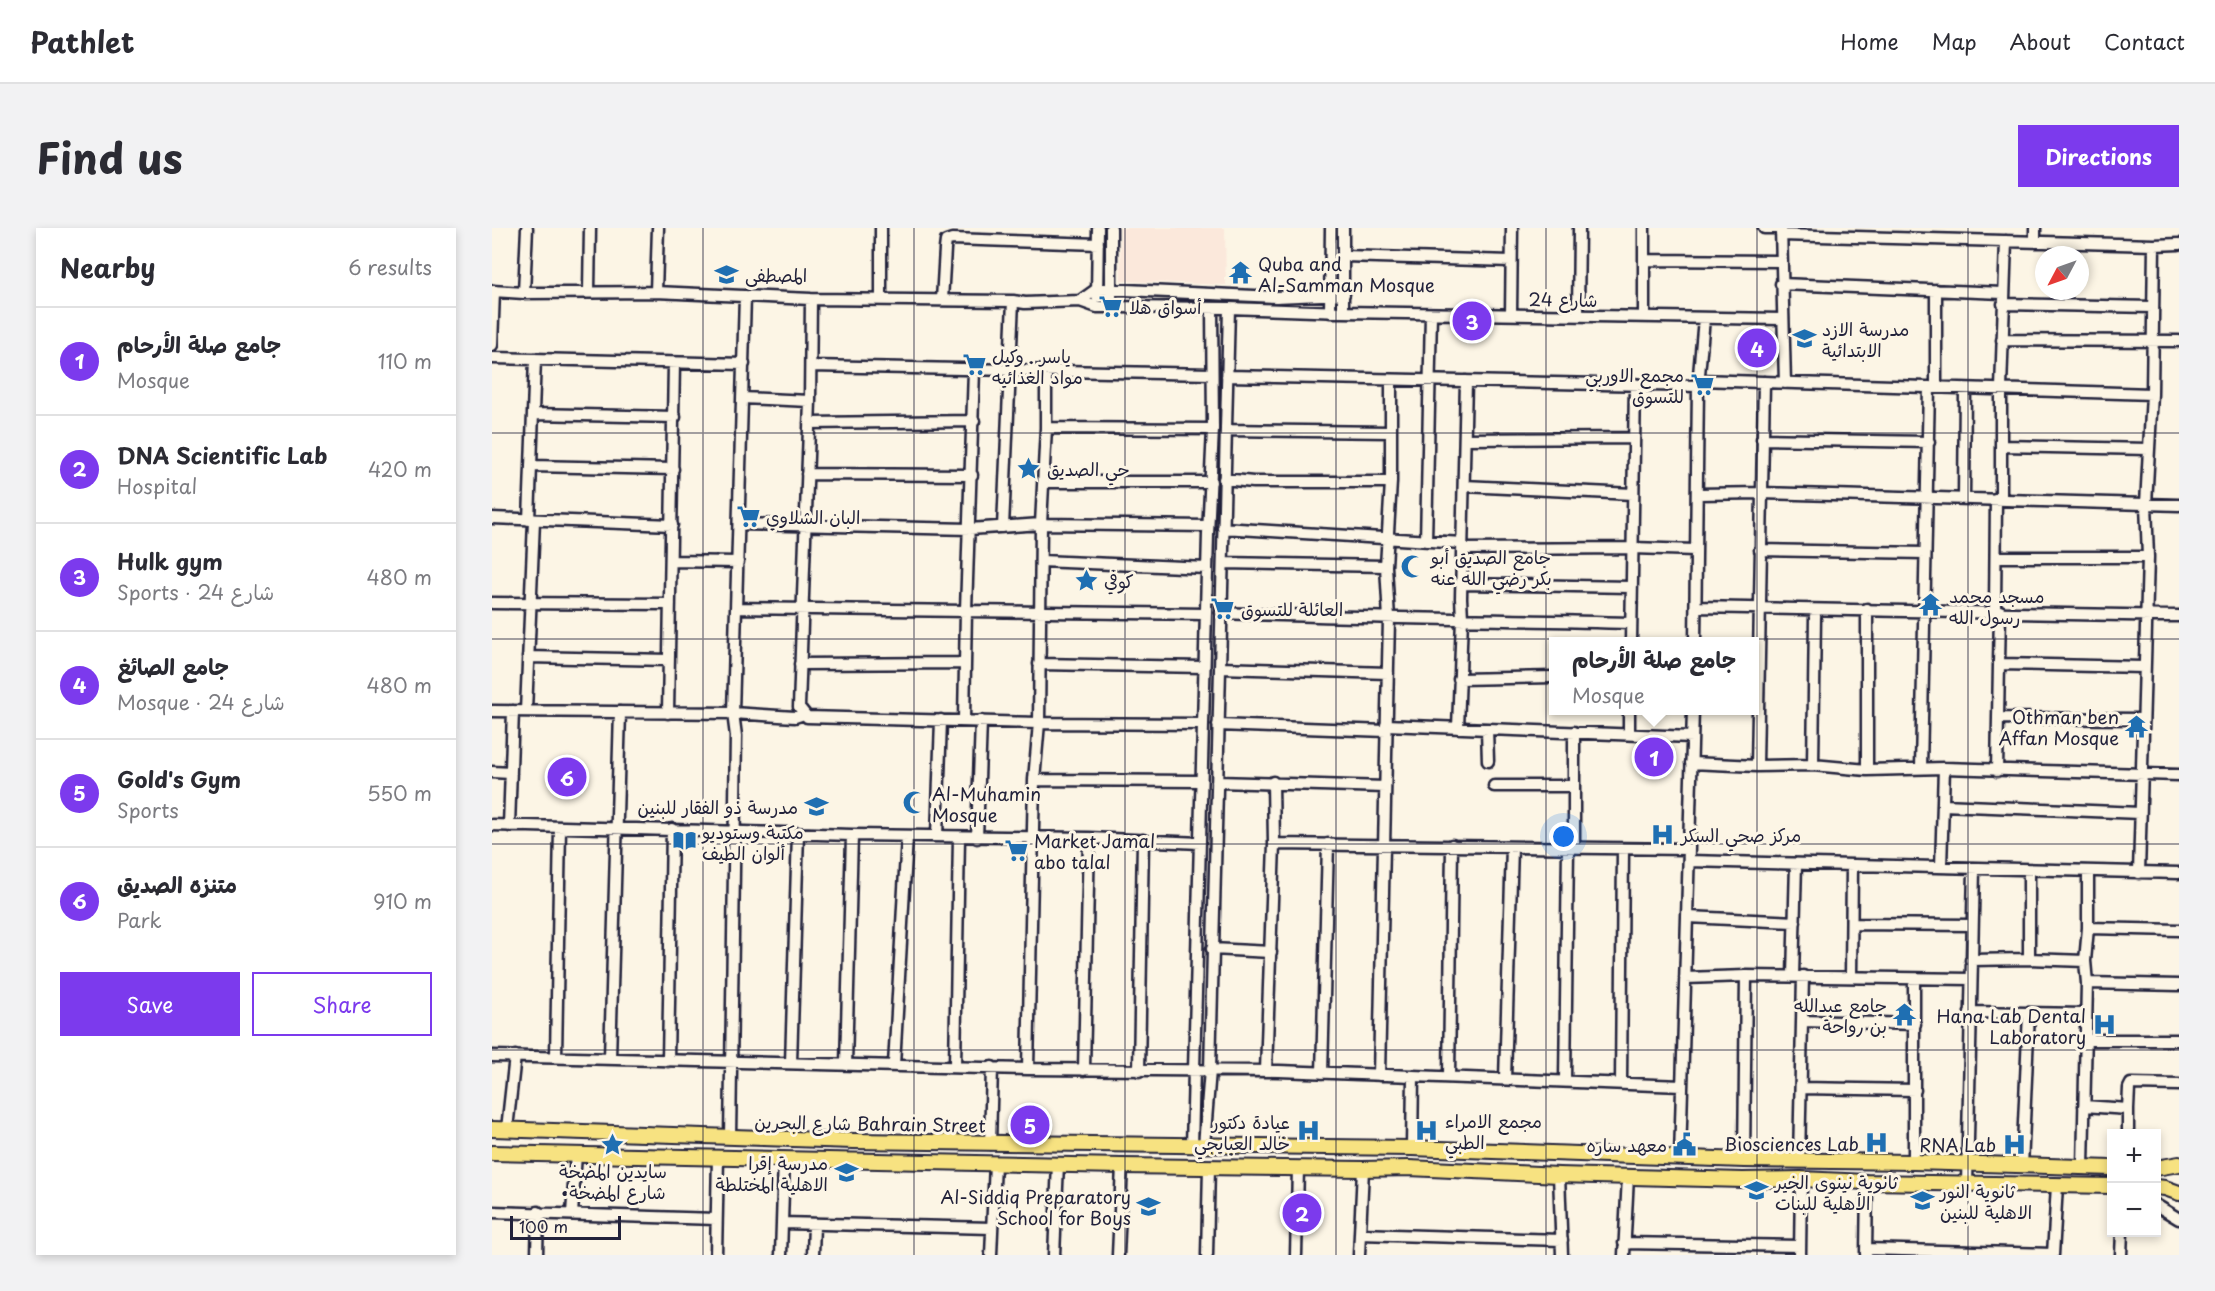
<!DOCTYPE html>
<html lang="en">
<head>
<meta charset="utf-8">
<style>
	:root { --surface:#fff; --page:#f2f2f3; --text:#2b2b33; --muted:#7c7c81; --line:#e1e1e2; --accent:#7c3aed }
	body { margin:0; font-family:"Playpen Sans","Playpen Sans Arabic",sans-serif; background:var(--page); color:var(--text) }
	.controls { position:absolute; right:18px; bottom:18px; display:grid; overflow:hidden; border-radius:0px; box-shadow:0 3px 9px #0003 }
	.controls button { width:54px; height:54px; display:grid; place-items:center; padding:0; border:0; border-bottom:2px solid var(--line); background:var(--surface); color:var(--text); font:30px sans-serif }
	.compass { position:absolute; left:1543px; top:18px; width:54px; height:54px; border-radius:50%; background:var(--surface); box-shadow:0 3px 9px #0003; rotate:229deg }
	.scale { position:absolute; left:18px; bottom:15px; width:111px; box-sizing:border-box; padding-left:6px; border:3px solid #22223b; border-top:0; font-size:16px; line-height:21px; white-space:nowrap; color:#22223b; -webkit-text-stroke:4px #fcf5e5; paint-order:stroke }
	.you { position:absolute; left:1072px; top:609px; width:21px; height:21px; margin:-15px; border:4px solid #fff; border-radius:50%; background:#1a73e8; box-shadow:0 0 0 9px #1a73e833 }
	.badge { display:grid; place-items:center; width:39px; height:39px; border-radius:50%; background:var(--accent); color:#fff; font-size:20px; font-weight:700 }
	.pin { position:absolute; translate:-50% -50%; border:3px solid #fff; box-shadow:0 2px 6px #0006 }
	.popup { position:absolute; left:1057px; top:409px; width:210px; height:78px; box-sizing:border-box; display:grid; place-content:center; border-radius:0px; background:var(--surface); filter:drop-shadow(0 2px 4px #0005); font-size:20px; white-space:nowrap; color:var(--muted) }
	.popup b { font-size:22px; color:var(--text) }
	.popup::after { content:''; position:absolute; left:50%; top:100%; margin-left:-12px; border:12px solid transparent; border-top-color:var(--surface) }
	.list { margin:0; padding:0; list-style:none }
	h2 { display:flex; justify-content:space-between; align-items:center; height:78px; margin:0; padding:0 24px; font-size:26px }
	h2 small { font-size:20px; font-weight:400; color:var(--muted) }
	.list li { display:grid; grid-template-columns:39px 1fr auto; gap:18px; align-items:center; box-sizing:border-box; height:108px; padding:0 24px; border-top:2px solid var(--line) }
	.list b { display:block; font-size:22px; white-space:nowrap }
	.list p { margin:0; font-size:20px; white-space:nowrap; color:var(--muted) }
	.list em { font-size:20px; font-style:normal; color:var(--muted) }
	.actions { display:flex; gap:12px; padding:18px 24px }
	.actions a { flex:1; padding:14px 0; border:2px solid var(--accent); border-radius:0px; text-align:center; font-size:21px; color:var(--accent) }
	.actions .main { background:var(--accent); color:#fff }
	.map { position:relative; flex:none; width:1687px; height:1027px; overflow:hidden; border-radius:0px }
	header { display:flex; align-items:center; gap:36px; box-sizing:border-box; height:84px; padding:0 30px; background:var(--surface); border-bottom:2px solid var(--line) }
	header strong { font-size:28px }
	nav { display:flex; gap:33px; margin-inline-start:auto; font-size:21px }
	.intro { display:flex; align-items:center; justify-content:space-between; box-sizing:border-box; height:144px; padding:0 36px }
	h1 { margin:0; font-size:42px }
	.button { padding:15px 27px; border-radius:0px; background:var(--accent); color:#fff; font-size:21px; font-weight:700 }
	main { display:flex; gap:36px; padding:0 36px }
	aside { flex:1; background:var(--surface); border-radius:0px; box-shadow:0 3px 9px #0003 }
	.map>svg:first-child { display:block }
	.built { fill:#fbe8db }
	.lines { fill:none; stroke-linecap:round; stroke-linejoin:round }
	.minor-casing { stroke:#22223b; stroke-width:15 }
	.major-casing { stroke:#22223b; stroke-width:18 }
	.minor { stroke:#fcf5e5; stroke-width:10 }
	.major { stroke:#f7e281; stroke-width:14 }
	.grid { fill:none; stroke:#22223b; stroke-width:1.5; stroke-opacity:0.55 }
	.labels { text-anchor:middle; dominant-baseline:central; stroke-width:6; stroke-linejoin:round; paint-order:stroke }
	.poi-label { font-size:18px; fill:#22223b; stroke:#fcf5e5; text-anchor:start }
	.street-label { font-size:18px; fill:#22223b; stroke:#fcf5e5 }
</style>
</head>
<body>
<header>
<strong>Pathlet</strong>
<nav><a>Home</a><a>Map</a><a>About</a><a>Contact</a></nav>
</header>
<div class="intro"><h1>Find us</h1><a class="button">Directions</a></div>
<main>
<aside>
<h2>Nearby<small>6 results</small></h2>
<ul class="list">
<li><span class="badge">1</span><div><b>جامع صلة الأرحام</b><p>Mosque</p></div><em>110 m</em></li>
<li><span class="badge">2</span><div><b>DNA Scientific Lab</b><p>Hospital</p></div><em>420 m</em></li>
<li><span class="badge">3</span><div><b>Hulk gym</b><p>Sports · شارع 24</p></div><em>480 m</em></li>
<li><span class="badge">4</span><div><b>جامع الصائغ</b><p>Mosque · شارع 24</p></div><em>480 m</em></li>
<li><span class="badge">5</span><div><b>Gold's Gym</b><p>Sports</p></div><em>550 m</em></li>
<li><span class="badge">6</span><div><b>متنزه الصديق</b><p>Park</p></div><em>910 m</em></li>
</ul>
<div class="actions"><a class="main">Save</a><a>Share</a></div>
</aside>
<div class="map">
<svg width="1687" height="1027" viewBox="0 0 1687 1027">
	<rect width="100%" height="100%" fill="#fcf5e5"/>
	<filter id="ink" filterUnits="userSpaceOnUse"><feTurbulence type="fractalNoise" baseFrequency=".0167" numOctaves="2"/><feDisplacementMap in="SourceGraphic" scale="12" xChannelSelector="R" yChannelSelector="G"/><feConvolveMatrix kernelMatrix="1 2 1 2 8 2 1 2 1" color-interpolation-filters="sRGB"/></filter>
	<g filter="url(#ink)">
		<path class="built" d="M 628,0 L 733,0 L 734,57 L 629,53 Z"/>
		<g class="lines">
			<defs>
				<path id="minor" d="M 389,0 L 389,71
					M 1152,0 L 1152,89
					M 1272,0 L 1289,0
					M 1289,0 L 1293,155
					M 1289,7 L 1662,17 L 1687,16
					M 1543,14 L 1543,0
					M 852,28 L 1019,33
					M 1152,32 L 1289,33
					M 1289,56 L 1511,65
					M 1444,62 L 1444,159
					M 0,63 L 32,65 L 164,64 L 319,71 L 521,73 L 533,75 L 588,73 L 605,79 L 619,79 L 737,80 L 851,84 L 1290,91
					M 97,64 L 98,0
					M 164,64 L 166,0
					M 32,65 L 35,0
					M 605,69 L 606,0
					M 319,71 L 318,173 L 307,479 L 315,489 L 547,495 L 711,496
					M 450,72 L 453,21 L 454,13 L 460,11 L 606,16
					M 588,73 L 602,63 L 612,61 L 784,69 L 852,66
					M 1511,76 L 1661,79
					M 619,79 L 619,0
					M 838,84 L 839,0
					M 851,84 L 851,0
					M 1019,87 L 1020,0
					M 1086,88 L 1087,0
					M 1510,112 L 1687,113
					M 0,117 L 2,63
					M 0,130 L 252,136
					M 319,138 L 720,146
					M 735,148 L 1206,158
					M 1207,152 L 1660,166
					M 250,170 L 318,173
					M 41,186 L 183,189
					M 317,195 L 482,193
					M 554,200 L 721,201
					M 734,202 L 899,204
					M 973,211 L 1142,210
					M 1270,211 L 1437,214
					M 1509,218 L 1657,221
					M 39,238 L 181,241
					M 315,246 L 480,247
					M 732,251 L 761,254 L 899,254
					M 552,254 L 719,254
					M 972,258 L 1141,266
					M 1206,266 L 1269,265 L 1687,277
					M 1472,270 L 1473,162
					M 1509,271 L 1509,161 L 1514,13
					M 0,290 L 180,297
					M 37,292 L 43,131
					M 247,296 L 478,301 L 549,296 L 716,298
					M 511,299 L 521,73
					M 731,300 L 970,315
					M 934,313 L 939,86
					M 970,321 L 1141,320 L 1203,322
					M 1268,322 L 1433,325
					M 1504,329 L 1656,329
					M 179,333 L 246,334
					M 549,333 L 715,340
					M 731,335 L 894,338
					M 969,356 L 1139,359
					M 0,375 L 178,376
					M 1204,379 L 1687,388
					M 244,380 L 714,386
					M 1375,381 L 1375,542
					M 1503,383 L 1504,271
					M 729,385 C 866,390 1002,391 1139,395
					M 1139,414 L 1143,156
					M 1203,414 L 1206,158 L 1212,90
					M 36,429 L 177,432
					M 308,436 L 473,435
					M 547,436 L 712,439
					M 1507,436 L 1652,439
					M 728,440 L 896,445
					M 967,451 L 1062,449
					M 0,483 L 241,485 L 303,489 L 312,486
					M 34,483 L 42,293
					M 176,485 L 182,135
					M 1506,490 L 1651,491
					M 472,492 L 474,382 L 482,142
					M 726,497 L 894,503
					M 894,497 L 1200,509
					M 966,500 L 970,390 L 969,370 L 974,153
					M 995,501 L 996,533
					M 1137,506 L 1137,482
					M 1199,535 L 1265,538 L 1321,537 L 1375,542 L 1452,540 L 1687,547
					M 1321,537 L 1323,388
					M 1265,538 L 1272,154
					M 1429,540 L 1437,159
					M 1505,543 L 1508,383
					M 0,544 L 19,545
					M 542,552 L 709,553
					M 725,554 L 893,559
					M 1002,558 L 1082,558
					M 1451,577 L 1648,585
					M 0,597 L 360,607 L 597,610 L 708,615
					M 17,598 L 21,483
					M 445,608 L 449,492
					M 485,610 L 489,493
					M 782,616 L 1197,621
					M 1082,620 L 1082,504
					M 1197,633 L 1687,645
					M 1449,639 L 1452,540
					M 1537,643 L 1537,731
					M 1647,645 L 1656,329 L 1654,276 L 1660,166 L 1662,17
					M 1196,689 L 1303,694
					M 1360,696 L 1480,697
					M 1596,700 L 1687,702
					M 720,721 L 779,724
					M 1479,732 L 1537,731 L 1593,733
					M 1301,748 L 1304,636
					M 1359,749 L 1360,637
					M 1193,750 L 1254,748 L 1479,751
					M 1422,752 L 1422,934
					M 1595,755 L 1687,757
					M 1478,784 L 1593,786
					M 1310,793 L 1423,796
					M 1594,812 L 1687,812
					M 0,828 L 536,841 L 787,843 L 1190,858
					M 64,829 L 68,599
					M 118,830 L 128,484
					M 176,833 L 180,601
					M 299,835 L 306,605
					M 354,837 L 360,607
					M 402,837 L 415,608
					M 463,838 L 467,609
					M 536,841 L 542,552 L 547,495 L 549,296 L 554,200 L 554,143
					M 592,842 L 597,610
					M 647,843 L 651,612
					M 774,843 L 782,616 L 781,554
					M 830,845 L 836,616
					M 887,847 L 897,391 L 894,338 L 899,254 L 899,152
					M 957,849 L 960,617
					M 1013,851 L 1020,619
					M 1073,853 L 1076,620
					M 1129,855 L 1131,622
					M 1309,860 L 1423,862
					M 1592,878 L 1636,881 L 1637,860 L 1639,856 L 1687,857
					M 15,901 L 23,828
					M 1636,906 L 1636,881
					M 238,909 L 244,508 L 241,485 L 253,68
					M 498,916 L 500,839
					M 700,918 L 716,306 L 721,201 L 720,80
					M 712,918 L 718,842 L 737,80
					M 920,920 L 921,848
					M 1188,930 L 1201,482
					M 1252,932 L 1254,748
					M 1307,932 L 1311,748
					M 1530,938 L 1537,785
					M 1591,939 L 1595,755 L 1593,733 L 1596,700 L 1596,644
					M 1067,947 L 1070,1027
					M 1475,956 L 1482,641
					M 1664,977 L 1687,991
					M 0,984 L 224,991
					M 80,986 L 84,926
					M 290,995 L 500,1000
					M 868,1006 L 1070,1012
					M 1132,1015 L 1308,1018
					M 1374,1021 L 1561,1026
					M 1374,1026 L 1375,954
					M 45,1027 L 46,984
					M 224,1027 L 226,929
					M 289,1027 L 292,930
					M 321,1027 L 322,996
					M 499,1027 L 503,935
					M 562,1027 L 566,936
					M 626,1027 L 630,938
					M 715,1027 L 717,939
					M 804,1027 L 806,940
					M 867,1027 L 871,941
					M 1132,1027 L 1136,948
					M 1308,1027 L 1309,951
					M 1561,1027 L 1565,957
					M 1629,1027 L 1630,1004"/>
				<path id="major" d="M 0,901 L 361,913 L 920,920 L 1252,932 L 1422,934 L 1620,940
					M 0,925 L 630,938 L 871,941 L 917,940 L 1067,947 L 1251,952 L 1309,951 L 1375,954 L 1620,958
					M 1664,940 L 1687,936
					M 1664,959 L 1673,960 L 1687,965"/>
			</defs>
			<use href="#minor" class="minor-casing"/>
			<use href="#major" class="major-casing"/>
			<use href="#minor" class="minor"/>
			<use href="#major" class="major"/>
		</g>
	</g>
	<path class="grid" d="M 211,0 L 211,1027M 422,0 L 422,1027M 633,0 L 633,1027M 844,0 L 844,1027M 1054,0 L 1054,1027M 1265,0 L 1265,1027M 1476,0 L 1476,1027M 0,205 L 1687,205M 0,411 L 1687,411M 0,616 L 1687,616M 0,822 L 1687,822"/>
	<defs>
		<symbol id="temple-bare" viewBox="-9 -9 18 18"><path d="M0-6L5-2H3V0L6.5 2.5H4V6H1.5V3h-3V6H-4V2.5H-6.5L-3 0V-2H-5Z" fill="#1f6fb2" stroke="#fcf5e5" stroke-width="2.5" paint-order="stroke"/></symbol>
		<symbol id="school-bare" viewBox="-9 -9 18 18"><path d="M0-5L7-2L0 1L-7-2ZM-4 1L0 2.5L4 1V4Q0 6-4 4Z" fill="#1f6fb2" stroke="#fcf5e5" stroke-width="2.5" paint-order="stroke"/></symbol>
		<symbol id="supermarket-bare" viewBox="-9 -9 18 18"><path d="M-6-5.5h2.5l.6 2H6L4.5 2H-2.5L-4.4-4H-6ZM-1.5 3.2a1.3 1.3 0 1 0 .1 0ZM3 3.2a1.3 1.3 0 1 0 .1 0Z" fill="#1f6fb2" stroke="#fcf5e5" stroke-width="2.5" paint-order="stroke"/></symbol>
		<symbol id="sight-bare" viewBox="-9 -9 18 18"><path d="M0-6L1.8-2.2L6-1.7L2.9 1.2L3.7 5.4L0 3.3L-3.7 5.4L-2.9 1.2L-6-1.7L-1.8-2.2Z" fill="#1f6fb2" stroke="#fcf5e5" stroke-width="2.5" paint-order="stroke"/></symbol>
		<symbol id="mosque-bare" viewBox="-9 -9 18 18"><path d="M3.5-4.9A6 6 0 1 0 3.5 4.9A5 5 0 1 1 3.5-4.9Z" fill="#1f6fb2" stroke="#fcf5e5" stroke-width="2.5" paint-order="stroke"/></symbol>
		<symbol id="hospital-bare" viewBox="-9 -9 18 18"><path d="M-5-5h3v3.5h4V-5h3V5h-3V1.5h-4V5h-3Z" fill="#1f6fb2" stroke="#fcf5e5" stroke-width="2.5" paint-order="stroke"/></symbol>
		<symbol id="library-bare" viewBox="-9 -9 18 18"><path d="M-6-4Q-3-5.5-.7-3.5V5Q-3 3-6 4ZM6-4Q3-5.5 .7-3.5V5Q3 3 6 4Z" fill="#1f6fb2" stroke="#fcf5e5" stroke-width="2.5" paint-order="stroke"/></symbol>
		<symbol id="civic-bare" viewBox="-9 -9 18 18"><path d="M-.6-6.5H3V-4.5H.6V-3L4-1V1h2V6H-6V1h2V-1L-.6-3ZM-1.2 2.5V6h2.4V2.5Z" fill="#1f6fb2" stroke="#fcf5e5" stroke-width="2.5" paint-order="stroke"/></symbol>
	</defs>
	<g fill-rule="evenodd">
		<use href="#temple-bare" x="732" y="28" width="33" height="33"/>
		<use href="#school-bare" x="218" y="30" width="33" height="33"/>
		<use href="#supermarket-bare" x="602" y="62" width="33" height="33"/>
		<use href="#school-bare" x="1296" y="94" width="33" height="33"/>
		<use href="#supermarket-bare" x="466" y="120" width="33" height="33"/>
		<use href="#supermarket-bare" x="1194" y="140" width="33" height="33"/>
		<use href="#sight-bare" x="520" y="224" width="33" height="33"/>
		<use href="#supermarket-bare" x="240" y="272" width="33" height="33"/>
		<use href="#mosque-bare" x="904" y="322" width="33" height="33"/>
		<use href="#sight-bare" x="578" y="336" width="33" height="33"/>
		<use href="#temple-bare" x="1422" y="360" width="33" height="33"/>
		<use href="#supermarket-bare" x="714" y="364" width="33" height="33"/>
		<use href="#temple-bare" x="1628" y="482" width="33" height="33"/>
		<use href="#mosque-bare" x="406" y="558" width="33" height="33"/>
		<use href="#school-bare" x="308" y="562" width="33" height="33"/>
		<use href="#hospital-bare" x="1154" y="590" width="33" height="33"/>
		<use href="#library-bare" x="176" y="596" width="33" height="33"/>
		<use href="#supermarket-bare" x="508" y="606" width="33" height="33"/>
		<use href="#temple-bare" x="1396" y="770" width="33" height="33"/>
		<use href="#hospital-bare" x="1596" y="780" width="33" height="33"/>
		<use href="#hospital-bare" x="918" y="886" width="33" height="33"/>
		<use href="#hospital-bare" x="800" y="886" width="33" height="33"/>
		<use href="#hospital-bare" x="1368" y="898" width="33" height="33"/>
		<use href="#sight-bare" x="104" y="900" width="33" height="33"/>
		<use href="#civic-bare" x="1176" y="900" width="33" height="33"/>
		<use href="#hospital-bare" x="1506" y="900" width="33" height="33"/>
		<use href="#school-bare" x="338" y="928" width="33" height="33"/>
		<use href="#school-bare" x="1248" y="946" width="33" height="33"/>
		<use href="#school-bare" x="1414" y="956" width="33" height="33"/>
		<use href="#school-bare" x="640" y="962" width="33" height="33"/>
	</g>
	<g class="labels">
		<g class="poi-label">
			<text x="766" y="35">Quba and<tspan x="766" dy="21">Al-Samman Mosque</tspan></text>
			<text x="253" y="46">المصطفى</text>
			<text x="637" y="78">أسواق هلا</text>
			<text x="1330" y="100">مدرسة الازد<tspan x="1330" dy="21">الابتدائية</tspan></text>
			<text x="500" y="127">ياسر . وكيل<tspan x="500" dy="21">مواد الغذائيه</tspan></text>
			<text x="1192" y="146" text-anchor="end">مجمع الاوربي<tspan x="1192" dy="21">للتسوق</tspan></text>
			<text x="555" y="240">حي الصديق</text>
			<text x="274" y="288">البان الشلاوي</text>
			<text x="939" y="328">جامع الصديق أبو<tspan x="939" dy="21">بكر رضي الله عنه</tspan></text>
			<text x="612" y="352">كوفي</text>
			<text x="1457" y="367">مسجد محمد<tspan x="1457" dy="21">رسول الله</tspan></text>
			<text x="749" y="380">العائلة للتسوق</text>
			<text x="1627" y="488" text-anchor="end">Othman ben<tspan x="1627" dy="21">Affan Mosque</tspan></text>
			<text x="440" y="565">Al-Muhamin<tspan x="440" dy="21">Mosque</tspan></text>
			<text x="306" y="578" text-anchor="end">مدرسة ذو الفقار للبنين</text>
			<text x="210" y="603">مكتبة وستوديو<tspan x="210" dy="21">ألوان الطيف</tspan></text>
			<text x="1189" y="606">مركز صحي السكر</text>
			<text x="542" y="612">Market Jamal<tspan x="542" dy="21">abo talal</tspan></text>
			<text x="1395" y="776" text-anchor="end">جامع عبدالله<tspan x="1395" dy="21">بن رواحة</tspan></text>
			<text x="1594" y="787" text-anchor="end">Hana Lab Dental<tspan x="1594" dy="21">Laboratory</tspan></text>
			<text x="953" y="892">مجمع الامراء<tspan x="953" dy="21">الطبي</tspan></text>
			<text x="798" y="893" text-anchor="end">عيادة دكتور<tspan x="798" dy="21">خالد العبايجي</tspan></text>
			<text x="1367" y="915" text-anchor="end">Biosciences Lab</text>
			<text x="1175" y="916" text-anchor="end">معهد ساره</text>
			<text x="1504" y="916" text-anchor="end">RNA Lab</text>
			<text x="336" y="934" text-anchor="end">مدرسة إقرا<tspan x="336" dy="21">الاهلية المختلطة</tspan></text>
			<text x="121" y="942" text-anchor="middle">سايدين المضخة<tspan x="121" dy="21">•شارع المضخة</tspan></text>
			<text x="1283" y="953">ثانوية نينوى الخير<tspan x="1283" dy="21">الأهلية للبنات</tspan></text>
			<text x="1448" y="962">ثانوية النور<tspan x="1448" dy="21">الاهلية للبنين</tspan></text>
			<text x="639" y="968" text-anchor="end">Al-Siddiq Preparatory<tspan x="639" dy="21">School for Boys</tspan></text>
		</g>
		<g class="street-label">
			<text transform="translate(1071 71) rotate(1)">شارع 24</text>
			<text transform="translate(378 895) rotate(1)">شارع البحرين Bahrain Street</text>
		</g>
	</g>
</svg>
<div class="controls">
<button>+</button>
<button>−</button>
</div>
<svg class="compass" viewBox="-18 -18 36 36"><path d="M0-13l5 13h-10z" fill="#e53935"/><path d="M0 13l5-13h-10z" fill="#7c7c81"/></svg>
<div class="scale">100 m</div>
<div class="you"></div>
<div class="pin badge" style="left:1162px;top:529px">1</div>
<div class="popup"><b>جامع صلة الأرحام</b>Mosque</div>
<div class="pin badge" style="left:810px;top:985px">2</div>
<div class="pin badge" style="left:980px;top:93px">3</div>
<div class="pin badge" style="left:1265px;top:120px">4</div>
<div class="pin badge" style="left:538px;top:897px">5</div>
<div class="pin badge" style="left:75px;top:549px">6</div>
</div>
</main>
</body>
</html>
